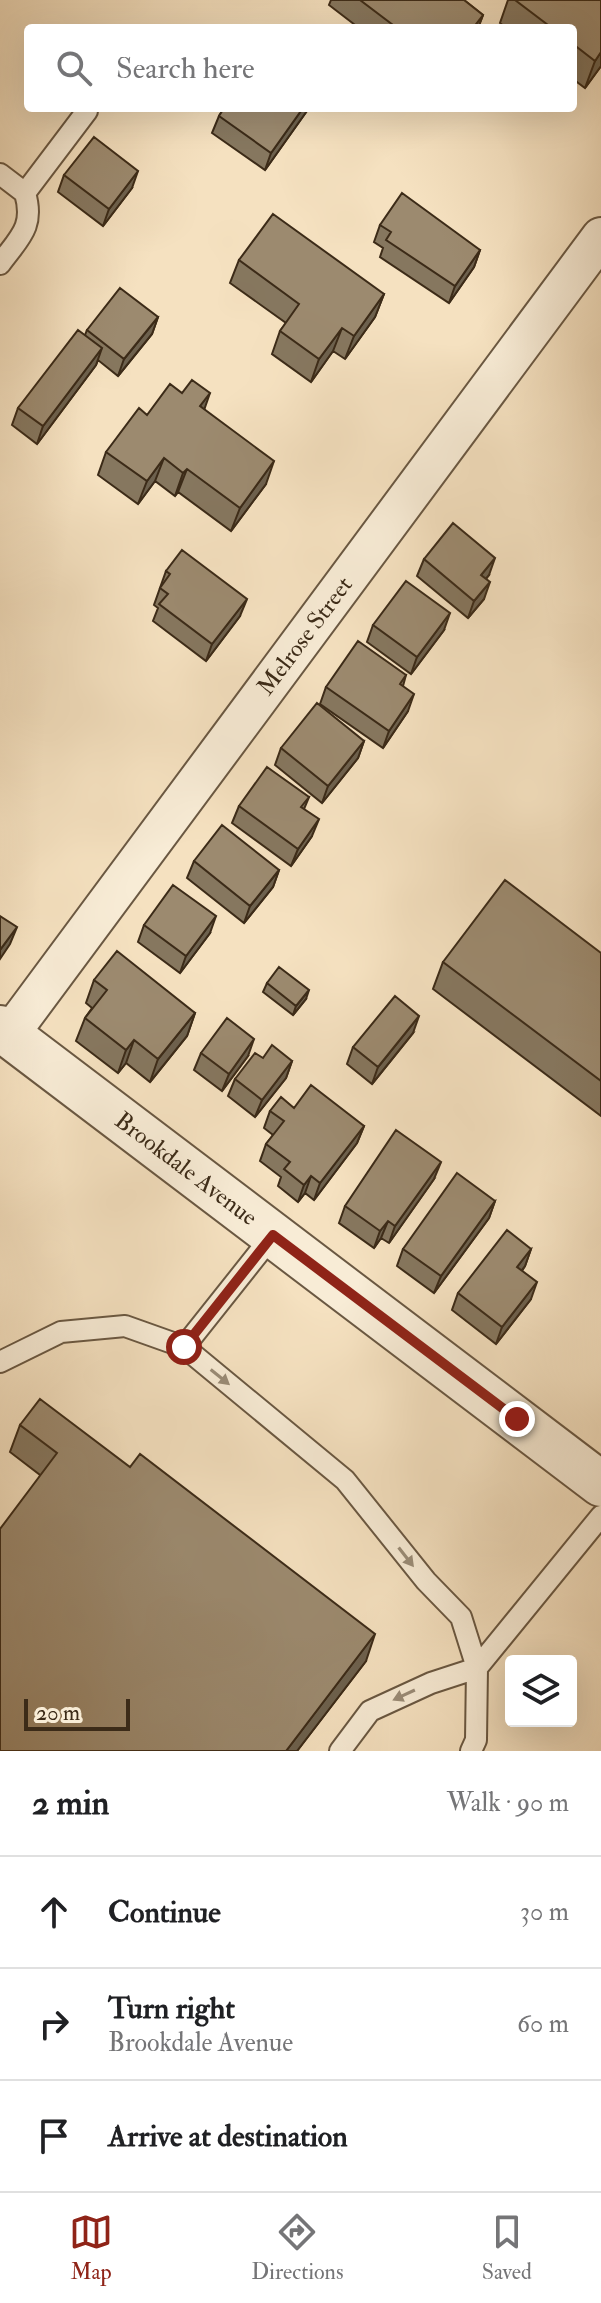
<!DOCTYPE html>
<html lang="en">
<head>
<meta charset="utf-8">
<style>
	:root { --surface:#fff; --page:#f6f6f6; --text:#202124; --muted:#757577; --line:#e0e0e0; --accent:#8f2418 }
	body { margin:0; font-family:"IM FELL Double Pica",serif; background:var(--page); color:var(--text) }
	.controls { position:absolute; right:24px; bottom:24px; display:grid; overflow:hidden; border-radius:8px; box-shadow:0 8px 32px #0002 }
	.controls button { width:72px; height:72px; display:grid; place-items:center; padding:0; border:0; border-bottom:2px solid var(--line); background:var(--surface); color:var(--text); font:40px sans-serif }
	.scale { position:absolute; left:24px; bottom:20px; width:106px; box-sizing:border-box; padding-left:8px; border:4px solid #3c2b18; border-top:0; font-size:22px; line-height:28px; white-space:nowrap; color:#3c2b18; -webkit-text-stroke:6px #f8ecd6; paint-order:stroke }
	.stop { position:absolute; width:24px; height:24px; margin:-18px; border:6px solid #8f2418; border-radius:50%; background:#fff }
	.stop.end { background:#8f2418; border-color:#fff; box-shadow:0 2px 8px #0008 }
	.list { margin:0; padding:0; list-style:none }
	h2 { display:flex; justify-content:space-between; align-items:center; height:104px; margin:0; padding:0 32px; font-size:34px }
	h2 small { font-size:26px; font-weight:400; color:var(--muted) }
	.list li { display:grid; grid-template-columns:52px 1fr auto; gap:24px; align-items:center; box-sizing:border-box; height:112px; padding:0 32px; border-top:2px solid var(--line) }
	.list b { display:block; font-size:30px; white-space:nowrap }
	.list p { margin:0; font-size:26px; white-space:nowrap; color:var(--muted) }
	.list em { font-size:26px; font-style:normal; color:var(--muted) }
	.icon { flex:none; width:44px; height:44px; fill:none; stroke:currentColor; stroke-width:2; stroke-linecap:round; stroke-linejoin:round }
	.map { position:relative; flex:none; width:601px; height:1751px; overflow:hidden }
	.search { position:absolute; background:var(--surface); box-shadow:0 8px 32px #0002; left:24px; right:24px; top:24px; height:88px; display:flex; align-items:center; gap:20px; box-sizing:border-box; padding:0 28px; border-radius:8px; color:var(--muted); font-size:30px }
	.sheet { height:440px; background:var(--surface) }
	nav { display:flex; justify-content:space-around; align-items:center; box-sizing:border-box; height:112px; border-top:2px solid var(--line); background:var(--surface); font-size:22px; color:var(--muted) }
	nav a { display:grid; justify-items:center; gap:4px }
	nav .on { color:var(--accent) }
	.map>svg:first-child { display:block }
	.lines { fill:none; stroke-linecap:round; stroke-linejoin:round }
	.service-casing { stroke:#6a5842; stroke-width:24 }
	.minor-casing { stroke:#6a5842; stroke-width:42 }
	.tertiary-casing { stroke:#6a5842; stroke-width:48 }
	.service { stroke:#f8ecd6; stroke-width:20 }
	.minor { stroke:#f8ecd6; stroke-width:38 }
	.tertiary { stroke:#f8ecd6; stroke-width:44 }
	.wall { fill:#86775f; stroke:#3c2b18; stroke-width:2 }
	.shaded-wall { fill:#6d614e; stroke:#3c2b18; stroke-width:2 }
	.building { fill:#9c8a6f; stroke:#3c2b18; stroke-width:2 }
	.oneway { fill:#9a8c77 }
	.route { stroke:#8f2418; stroke-width:10 }
	.labels { text-anchor:middle; dominant-baseline:central; stroke-width:8; stroke-linejoin:round; paint-order:stroke }
	.street-label { font-size:24px; fill:#3c2b18; stroke:#f8ecd6 }
</style>
</head>
<body>
<div class="map">
<svg width="601" height="1751" viewBox="0 0 601 1751">
	<rect width="100%" height="100%" fill="#f5e1c0"/>
	<filter id="stains"><feTurbulence type="fractalNoise" baseFrequency=".0025" numOctaves="4"/><feColorMatrix values="0 0 0 0 .2 0 0 0 0 .09 0 0 0 0 .02 0 0 0 .5 -.17"/></filter>
	<radialGradient id="worn" r=".72"><stop offset=".6" stop-color="#630" stop-opacity="0"/><stop offset="1" stop-color="#630" stop-opacity=".3"/></radialGradient>
	<g class="lines">
		<defs>
			<path id="service" d="M 0,174 L 25,193 L 87,111
				M 0,264 C 19,238 35,227 25,193
				M 273,1235 L 184,1347 L 345,1480 L 426,1581 L 461,1617 L 477,1668 L 476,1740 L 471,1751
				M 0,1362 L 61,1332 L 125,1326 L 184,1347
				M 340,1751 L 370,1711 L 431,1683 L 477,1668 L 601,1516"/>
			<path id="minor" d="M 9,1035 L 601,237"/>
			<path id="tertiary" d="M 0,1028 L 601,1484"/>
		</defs>
		<use href="#service" class="service-casing"/>
		<use href="#minor" class="minor-casing"/>
		<use href="#tertiary" class="tertiary-casing"/>
		<use href="#service" class="service"/>
		<use href="#minor" class="minor"/>
		<use href="#tertiary" class="tertiary"/>
	</g>
	<path class="wall" d="M 331,0 L 464,0 L 483,15 L 478,28 L 359,28 L 329,5 Z
		M 508,0 L 601,0 L 601,66 L 585,88 L 573,79 L 573,28 L 506,28 L 500,23 Z
		M 224,108 L 309,108 L 265,170 L 212,133 L 219,116 Z
		M 64,175 L 132,188 L 103,226 L 58,192 Z
		M 380,225 L 480,250 L 474,267 L 449,303 L 380,257 L 383,248 L 374,242 Z
		M 239,260 L 384,294 L 375,317 L 345,359 L 333,351 L 311,382 L 272,354 L 280,331 L 286,323 L 230,283 Z
		M 158,317 L 152,334 L 118,376 L 98,360 L 96,365 L 37,444 L 12,425 L 18,408 L 85,335 L 87,330 Z
		M 204,409 L 266,484 L 231,531 L 178,492 L 175,496 L 155,481 L 138,504 L 98,475 L 106,452 L 147,415 Z
		M 424,559 L 489,575 L 486,579 L 484,599 L 468,618 L 417,576 Z
		M 166,571 L 240,616 L 206,661 L 153,621 L 158,608 L 154,605 Z
		M 373,625 L 444,630 L 411,674 L 367,642 Z
		M 406,675 L 403,686 L 408,711 L 383,748 L 320,704 L 326,687 Z
		M 364,741 L 358,758 L 322,803 L 275,765 L 281,748 Z
		M 309,797 L 304,809 L 312,836 L 291,866 L 232,823 L 239,806 Z
		M 194,861 L 279,870 L 273,887 L 244,923 L 187,878 Z
		M 144,925 L 210,933 L 180,973 L 138,942 Z
		M 601,953 L 601,1116 L 433,989 L 443,962 Z
		M 94,980 L 195,1013 L 187,1036 L 150,1082 L 126,1063 L 118,1073 L 76,1041 L 85,1018 L 92,1008 L 86,1003 Z
		M 267,983 L 306,999 L 293,1015 L 263,992 Z
		M 413,1033 L 372,1084 L 347,1064 L 353,1047 Z
		M 201,1053 L 248,1056 L 222,1091 L 194,1070 Z
		M 263,1058 L 292,1061 L 286,1078 L 255,1117 L 228,1096 L 235,1079 Z
		M 294,1108 L 364,1126 L 357,1143 L 314,1200 L 305,1193 L 298,1202 L 278,1186 L 281,1177 L 260,1161 L 266,1144 L 273,1135 L 264,1128 L 270,1111 Z
		M 434,1179 L 389,1243 L 381,1238 L 374,1248 L 339,1223 L 345,1206 Z
		M 495,1201 L 489,1218 L 434,1293 L 397,1266 L 403,1249 Z
		M 531,1249 L 525,1266 L 522,1271 L 531,1299 L 496,1344 L 452,1310 L 458,1293 Z
		M 20,1425 L 366,1661 L 297,1751 L 0,1751 L 40,1475 L 10,1452 Z"/>
	<path class="shaded-wall" d="M 483,15 L 478,28 L 473,28 Z
		M 601,52 L 601,66 L 585,88 L 595,61 Z
		M 303,108 L 309,108 L 265,170 L 271,153 Z
		M 138,171 L 132,188 L 103,226 L 109,209 Z
		M 480,250 L 474,267 L 449,303 L 455,286 Z
		M 384,294 L 375,317 L 345,359 L 354,336 Z
		M 158,317 L 152,334 L 118,376 L 124,359 Z
		M 342,328 L 333,351 L 311,382 L 319,359 Z
		M 102,348 L 96,365 L 37,444 L 43,426 Z
		M 210,393 L 202,416 L 200,406 Z
		M 164,458 L 155,481 L 138,504 L 147,481 Z
		M 274,461 L 266,484 L 231,531 L 240,508 Z
		M 187,469 L 178,492 L 175,496 L 183,473 Z
		M 495,558 L 489,575 L 475,592 L 481,575 Z
		M 490,582 L 484,599 L 468,618 L 474,601 Z
		M 247,599 L 240,616 L 206,661 L 212,644 Z
		M 450,613 L 444,630 L 411,674 L 417,657 Z
		M 414,694 L 408,711 L 383,748 L 389,731 Z
		M 364,741 L 358,758 L 322,803 L 328,786 Z
		M 319,819 L 312,836 L 291,866 L 298,849 Z
		M 279,870 L 273,887 L 244,923 L 250,906 Z
		M 216,916 L 210,933 L 180,973 L 186,956 Z
		M 17,927 L 10,944 L 0,959 L 0,950 Z
		M 309,990 L 306,999 L 293,1015 L 296,1006 Z
		M 195,1013 L 187,1036 L 150,1082 L 158,1059 Z
		M 419,1016 L 413,1033 L 372,1084 L 378,1067 Z
		M 254,1039 L 248,1056 L 222,1091 L 229,1074 Z
		M 134,1040 L 126,1063 L 118,1073 L 126,1050 Z
		M 292,1061 L 286,1078 L 255,1117 L 262,1100 Z
		M 364,1126 L 357,1143 L 314,1200 L 320,1183 Z
		M 441,1162 L 434,1179 L 389,1243 L 395,1226 Z
		M 311,1176 L 305,1193 L 298,1202 L 304,1185 Z
		M 495,1201 L 489,1218 L 434,1293 L 441,1276 Z
		M 388,1221 L 381,1238 L 374,1248 L 380,1231 Z
		M 531,1249 L 525,1266 L 511,1284 L 517,1267 Z
		M 537,1282 L 531,1299 L 496,1344 L 502,1327 Z
		M 375,1634 L 366,1661 L 297,1751 L 286,1751 Z"/>
	<path class="building" d="M 360,0 L 464,0 L 483,15 L 473,28 L 397,28 Z
		M 515,0 L 601,0 L 601,52 L 595,61 L 573,44 L 573,28 L 552,28 Z
		M 224,108 L 303,108 L 271,153 L 219,116 Z
		M 94,137 L 138,171 L 109,209 L 64,175 Z
		M 402,193 L 480,250 L 455,286 L 386,240 L 391,232 L 380,225 Z
		M 273,214 L 384,294 L 354,336 L 342,328 L 319,359 L 280,331 L 299,304 L 239,260 Z
		M 120,288 L 158,317 L 124,359 L 87,330 Z
		M 78,330 L 102,348 L 43,426 L 18,408 Z
		M 192,380 L 210,393 L 200,406 L 274,461 L 240,508 L 187,469 L 183,473 L 164,458 L 147,481 L 106,452 L 139,408 L 147,415 L 170,384 L 182,393 Z
		M 453,523 L 495,558 L 481,575 L 490,582 L 474,601 L 424,559 Z
		M 182,550 L 247,599 L 212,644 L 159,604 L 168,594 L 160,588 L 170,574 L 166,571 Z
		M 406,581 L 450,613 L 417,657 L 373,625 Z
		M 358,641 L 406,675 L 400,684 L 414,694 L 389,731 L 326,687 Z
		M 317,703 L 364,741 L 328,786 L 281,748 Z
		M 267,767 L 309,797 L 301,807 L 319,819 L 298,849 L 239,806 Z
		M 222,825 L 279,870 L 250,906 L 194,861 Z
		M 505,880 L 601,953 L 601,1081 L 443,962 Z
		M 173,885 L 216,916 L 186,956 L 144,925 Z
		M 0,916 L 17,927 L 0,950 Z
		M 117,951 L 195,1013 L 158,1059 L 134,1040 L 126,1050 L 85,1018 L 107,990 L 94,980 Z
		M 279,967 L 309,990 L 296,1006 L 267,983 Z
		M 395,996 L 419,1016 L 378,1067 L 353,1047 Z
		M 227,1018 L 254,1039 L 229,1074 L 201,1053 Z
		M 272,1045 L 292,1061 L 262,1100 L 235,1079 L 255,1053 L 263,1058 Z
		M 311,1085 L 364,1126 L 320,1183 L 311,1176 L 304,1185 L 284,1169 L 290,1162 L 266,1144 L 284,1121 L 270,1111 L 281,1097 L 294,1108 Z
		M 396,1130 L 441,1162 L 395,1226 L 388,1221 L 380,1231 L 345,1206 Z
		M 457,1173 L 495,1201 L 441,1276 L 403,1249 Z
		M 507,1230 L 531,1249 L 517,1267 L 537,1282 L 502,1327 L 458,1293 Z
		M 40,1399 L 130,1467 L 140,1454 L 375,1634 L 286,1751 L 0,1751 L 0,1529 L 57,1453 L 20,1425 Z"/>
	<defs><path id="oneway-solid" d="M-6-.8H1V-3.2L6.5 0L1 3.2V.8H-6Z" transform="scale(2)"/></defs>
	<g class="oneway">
		<use href="#oneway-solid" transform="translate(220 1377) rotate(39)"/>
		<use href="#oneway-solid" transform="translate(406 1557) rotate(52)"/>
		<use href="#oneway-solid" transform="translate(404 1695) rotate(155)"/>
	</g>
	<g class="lines">
		<path class="route" d="M 184,1347 L 273,1235 L 517,1419"/>
	</g>
	<g class="labels">
		<g class="street-label">
			<text transform="translate(305 636) rotate(-53)">Melrose Street</text>
			<text transform="translate(186 1169) rotate(37)">Brookdale Avenue</text>
		</g>
	</g>
	<rect width="100%" height="100%" filter="url(#stains)"/>
	<rect width="100%" height="100%" fill="url(#worn)"/>
</svg>
<div class="controls">
<button><svg class="icon" aria-label="layers" viewBox="0 0 24 24"><path d="M12 4l9 5-9 5-9-5zM3 14l9 5 9-5"/></svg></button>
</div>
<div class="scale">20 m</div>
<div class="stop" style="left:184px;top:1347px"></div>
<div class="stop end" style="left:517px;top:1419px"></div>
<div class="search"><svg class="icon" aria-label="search" viewBox="0 0 24 24"><circle cx="10" cy="10" r="6"/><path d="M15 15l6 6"/></svg>Search here</div>
</div>
<section class="sheet">
<h2>2 min<small>Walk · 90 m</small></h2>
<ul class="list">
<li><svg class="icon" aria-label="ahead" viewBox="0 0 24 24"><path d="M12 20V5M6 11l6-6 6 6"/></svg><div><b>Continue</b></div><em>30 m</em></li>
<li><svg class="icon" aria-label="right" viewBox="0 0 24 24"><path d="M7 20v-9h11M14 6l5 5-5 5"/></svg><div><b>Turn right</b><p>Brookdale Avenue</p></div><em>60 m</em></li>
<li><svg class="icon" aria-label="arrive" viewBox="0 0 24 24"><path d="M6 21V4h12l-3 4 3 4H6"/></svg><div><b>Arrive at destination</b></div></li>
</ul>
</section>
<nav>
<a class="on"><svg class="icon" aria-label="map" viewBox="0 0 24 24"><path d="M3 6l6-2 6 2 6-2v14l-6 2-6-2-6 2zM9 4v14M15 6v14"/></svg>Map</a>
<a><svg class="icon" aria-label="directions" viewBox="0 0 24 24"><path d="M12 3l9 9-9 9-9-9zM9 14v-3h6M13 9l2 2-2 2"/></svg>Directions</a>
<a><svg class="icon" aria-label="saved" viewBox="0 0 24 24"><path d="M7 4h10v16l-5-4-5 4z"/></svg>Saved</a>
</nav>
</body>
</html>
